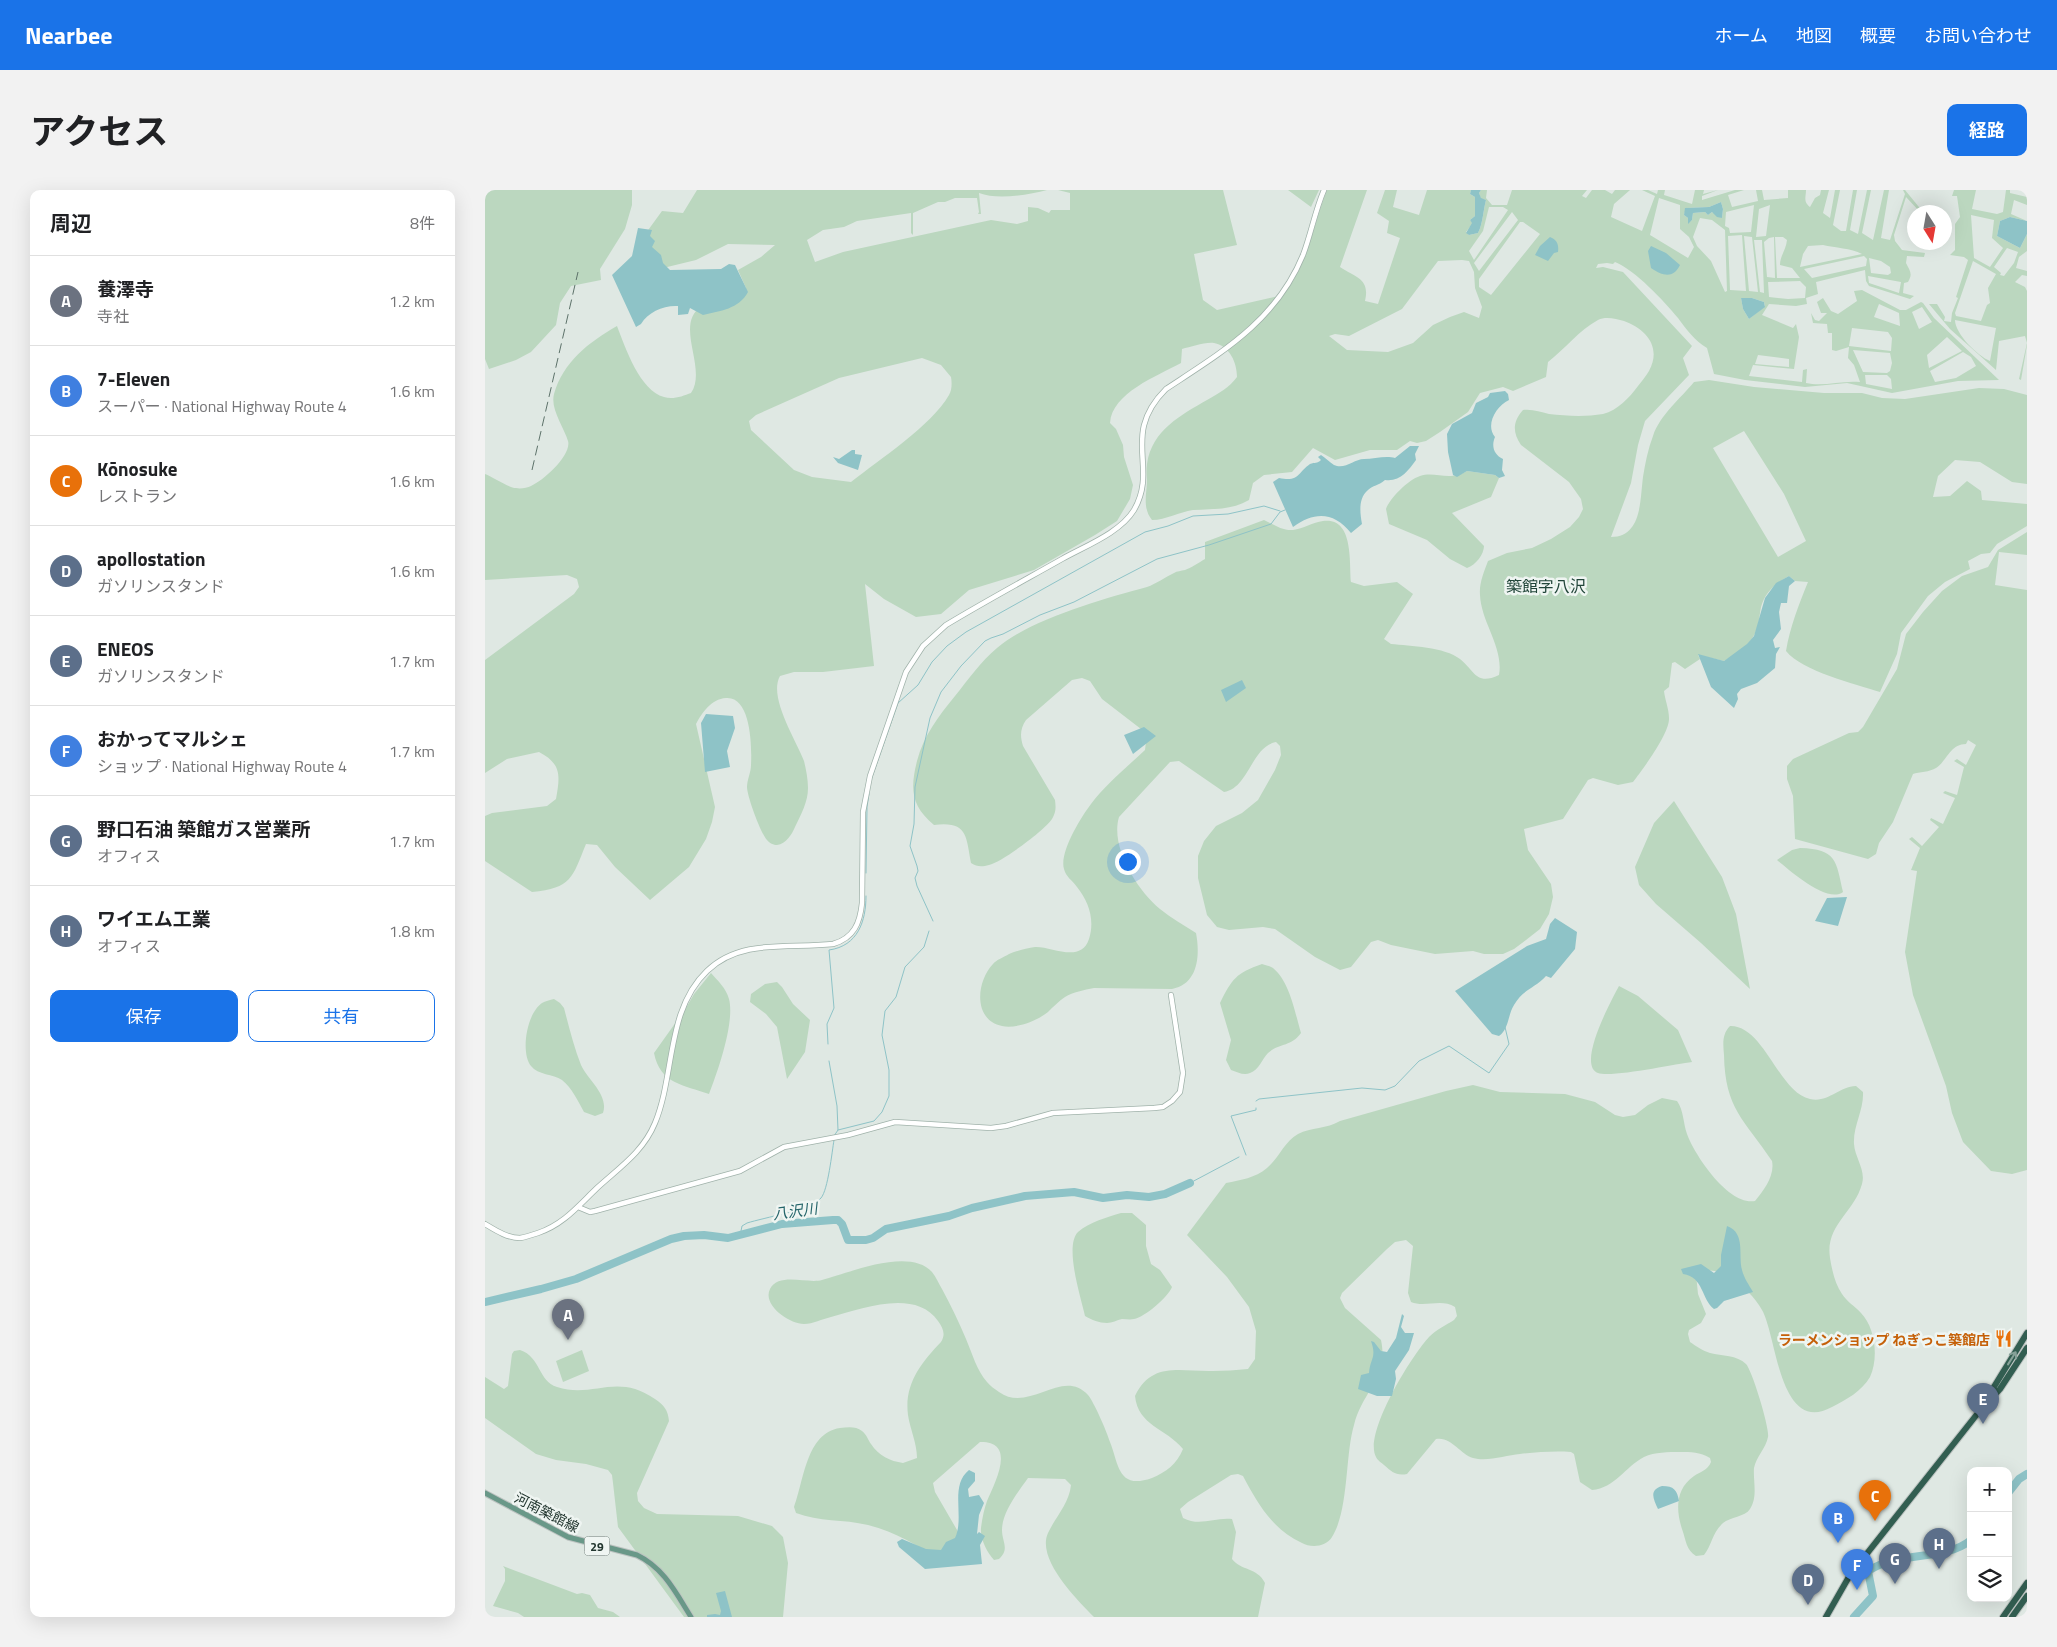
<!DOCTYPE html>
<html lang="ja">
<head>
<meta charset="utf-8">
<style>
	:root { --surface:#fff; --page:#f2f2f2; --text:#202124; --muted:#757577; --line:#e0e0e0; --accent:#1a73e8 }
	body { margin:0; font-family:"Titillium Web","Noto Sans JP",sans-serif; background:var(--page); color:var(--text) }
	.controls { position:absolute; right:15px; bottom:15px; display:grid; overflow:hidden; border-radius:10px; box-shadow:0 5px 20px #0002 }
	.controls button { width:45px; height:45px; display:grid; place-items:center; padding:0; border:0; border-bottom:1px solid var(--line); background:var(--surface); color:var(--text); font:25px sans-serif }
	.compass { position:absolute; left:1422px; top:15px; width:45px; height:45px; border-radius:50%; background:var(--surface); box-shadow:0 5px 20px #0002; rotate:169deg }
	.you { position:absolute; left:642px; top:671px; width:18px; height:18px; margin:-12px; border:4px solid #fff; border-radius:50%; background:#1a73e8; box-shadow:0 0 0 8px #1a73e833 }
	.badge { display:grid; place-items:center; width:32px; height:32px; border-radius:50%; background:var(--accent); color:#fff; font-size:16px; font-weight:700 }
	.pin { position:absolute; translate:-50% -41px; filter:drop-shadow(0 1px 2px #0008) }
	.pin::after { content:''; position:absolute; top:26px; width:18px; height:15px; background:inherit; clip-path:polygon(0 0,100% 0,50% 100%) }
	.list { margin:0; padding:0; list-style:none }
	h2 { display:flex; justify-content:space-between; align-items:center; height:65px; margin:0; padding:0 20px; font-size:21px }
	h2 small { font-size:16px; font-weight:400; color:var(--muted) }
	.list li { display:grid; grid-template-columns:32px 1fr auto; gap:15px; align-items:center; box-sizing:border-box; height:90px; padding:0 20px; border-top:1px solid var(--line) }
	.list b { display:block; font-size:19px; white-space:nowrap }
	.list p { margin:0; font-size:16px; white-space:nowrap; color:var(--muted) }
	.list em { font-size:16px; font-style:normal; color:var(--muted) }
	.actions { display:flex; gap:10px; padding:15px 20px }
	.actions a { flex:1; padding:11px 0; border:1px solid var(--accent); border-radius:10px; text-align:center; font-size:18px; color:var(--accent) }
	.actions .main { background:var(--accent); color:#fff }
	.icon { flex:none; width:28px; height:28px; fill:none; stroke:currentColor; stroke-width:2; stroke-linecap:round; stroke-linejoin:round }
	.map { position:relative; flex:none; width:1542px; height:1427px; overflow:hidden; border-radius:10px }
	header { display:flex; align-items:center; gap:30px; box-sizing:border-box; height:70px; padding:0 25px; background:var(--accent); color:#fff }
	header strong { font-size:24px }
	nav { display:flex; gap:28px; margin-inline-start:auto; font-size:18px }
	.intro { display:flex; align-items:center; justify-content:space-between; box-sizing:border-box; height:120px; padding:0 30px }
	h1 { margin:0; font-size:35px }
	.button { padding:12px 22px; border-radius:10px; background:var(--accent); color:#fff; font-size:18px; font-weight:700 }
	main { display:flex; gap:30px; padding:0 30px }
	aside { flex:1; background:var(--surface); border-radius:10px; box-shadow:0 5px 20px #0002 }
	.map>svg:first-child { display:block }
	.green { fill:#bbd7bf; fill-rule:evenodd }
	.water { fill:#8ec3c7 }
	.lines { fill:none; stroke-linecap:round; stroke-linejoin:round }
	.stream { stroke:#8ec3c7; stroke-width:1 }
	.river { stroke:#8ec3c7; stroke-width:8 }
	.secondary-casing { stroke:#a0b2aa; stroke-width:6 }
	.primary-casing { stroke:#bdc3c1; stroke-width:7 }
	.highway-casing { stroke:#bdc3c1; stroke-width:8 }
	.secondary { stroke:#fff; stroke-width:4.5 }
	.primary { stroke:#699888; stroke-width:5 }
	.highway { stroke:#325e51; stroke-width:6 }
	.rail { stroke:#5d726a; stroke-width:1; stroke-dasharray:10 5; stroke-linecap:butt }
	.oneway { stroke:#87a299 }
	.labels { text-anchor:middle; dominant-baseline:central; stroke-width:5; stroke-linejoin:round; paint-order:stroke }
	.shield { fill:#eff5f2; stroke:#606f6a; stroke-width:1 }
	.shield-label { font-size:12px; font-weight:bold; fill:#22362f }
	.food-label { font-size:14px; font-weight:bold; fill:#c56008; stroke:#eff5f2; text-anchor:end }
	.street-label { font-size:14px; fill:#22362f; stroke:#eff5f2 }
	.water-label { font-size:15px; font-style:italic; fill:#25656a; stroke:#eff5f2 }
	.quarter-label { font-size:16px; fill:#214539; stroke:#eff5f2 }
</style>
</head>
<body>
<header>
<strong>Nearbee</strong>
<nav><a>ホーム</a><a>地図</a><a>概要</a><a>お問い合わせ</a></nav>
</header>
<div class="intro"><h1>アクセス</h1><a class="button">経路</a></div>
<main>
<aside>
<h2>周辺<small>8件</small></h2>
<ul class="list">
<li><span class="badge" style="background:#6b7280">A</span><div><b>養澤寺</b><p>寺社</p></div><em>1.2 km</em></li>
<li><span class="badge" style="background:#3f7fe0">B</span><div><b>7-Eleven</b><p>スーパー · National Highway Route 4</p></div><em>1.6 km</em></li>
<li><span class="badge" style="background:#e8710a">C</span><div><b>Kōnosuke</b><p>レストラン</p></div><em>1.6 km</em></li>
<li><span class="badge" style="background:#5c6f8a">D</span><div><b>apollostation</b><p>ガソリンスタンド</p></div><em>1.6 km</em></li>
<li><span class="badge" style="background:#5c6f8a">E</span><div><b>ENEOS</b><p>ガソリンスタンド</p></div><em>1.7 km</em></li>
<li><span class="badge" style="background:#3f7fe0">F</span><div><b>おかってマルシェ</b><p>ショップ · National Highway Route 4</p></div><em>1.7 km</em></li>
<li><span class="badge" style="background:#5c6f8a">G</span><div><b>野口石油 築館ガス営業所</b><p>オフィス</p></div><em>1.7 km</em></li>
<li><span class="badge" style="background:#5c6f8a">H</span><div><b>ワイエム工業</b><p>オフィス</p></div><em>1.8 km</em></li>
</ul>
<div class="actions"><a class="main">保存</a><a>共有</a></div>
</aside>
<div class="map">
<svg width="1542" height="1427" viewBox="0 0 1542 1427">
	<rect width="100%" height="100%" fill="#dfe8e3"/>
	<path class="green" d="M 0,0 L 147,0 L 147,15 L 140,39 L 115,79 L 116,90 L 86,96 L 75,113 L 71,135 L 46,162 L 31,170 L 4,179 L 0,169 Z
		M 212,0 L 562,0 C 543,5 512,10 494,3 L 496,24 L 493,24 L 494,22 L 492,8 L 470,8 L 460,12 L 453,12 L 428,23 L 428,45 L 426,43 L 426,23 L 372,31 L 359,37 L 338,40 L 322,50 L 330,72 L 358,62 L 506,30 L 532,34 L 543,31 L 543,17 L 553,18 L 564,23 L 566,20 L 585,20 L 585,3 L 573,0 L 738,0 L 752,55 L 709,64 L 718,110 L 732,120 L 798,105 C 823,75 828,35 842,0 L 882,0 L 855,77 C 872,88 885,89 880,111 L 893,114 L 915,48 L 902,43 L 904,31 L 892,23 L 900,0 L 912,0 L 908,17 L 934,25 L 942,0 L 986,0 L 985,4 L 990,7 L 990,26 L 985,30 L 988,33 L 981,42 L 984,45 L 993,43 C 998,33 998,21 1001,10 L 996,9 L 994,3 L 996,0 L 1002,0 L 1001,8 L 1007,15 L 1022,15 L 1027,0 L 1102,0 L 1097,6 L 1101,8 L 1107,0 L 1120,0 L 1127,4 L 1130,0 L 1145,0 L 1129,14 L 1126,27 L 1157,41 L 1170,6 L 1157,0 L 1163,0 L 1172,4 L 1173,0 L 1180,0 L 1179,5 L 1207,14 L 1210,0 L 1219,0 L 1218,4 L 1233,0 L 1217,6 L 1217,10 L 1250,0 L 1259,0 L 1243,5 L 1247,17 L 1273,11 L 1271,0 L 1277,0 L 1279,10 L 1303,8 L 1303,0 L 1321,0 C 1321,7 1318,12 1325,17 L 1330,8 L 1335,5 L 1336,0 L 1344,0 L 1338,23 L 1345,28 L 1350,0 L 1355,0 L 1348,35 L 1356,41 L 1361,41 L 1368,0 L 1372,0 L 1365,40 L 1373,44 L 1382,0 L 1386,0 L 1377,43 L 1388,50 L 1399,0 L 1404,0 L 1396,48 L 1405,50 L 1420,4 L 1418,0 L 1420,0 L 1438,22 L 1435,22 L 1421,7 L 1409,45 L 1410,51 L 1417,60 L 1440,63 L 1439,67 L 1422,66 L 1421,73 C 1425,81 1428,84 1423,92 L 1419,93 L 1418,103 L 1429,106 L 1425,109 L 1384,96 L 1381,91 L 1380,80 L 1331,92 L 1333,104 L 1321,108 L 1322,114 L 1311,116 L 1284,114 L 1277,125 L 1308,138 L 1311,134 L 1314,147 L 1309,179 L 1268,175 L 1264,186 L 1317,192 L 1318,180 L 1322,179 L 1321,193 C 1339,197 1357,190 1375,192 L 1369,175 L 1363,168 L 1364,157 L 1351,161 L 1347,160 L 1347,143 L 1343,143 L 1342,134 L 1328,133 L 1326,123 L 1330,130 L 1334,131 L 1342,123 L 1336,123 L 1332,112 L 1338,108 L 1346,121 L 1353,124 L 1372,111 L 1369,101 L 1377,100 L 1415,120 L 1421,120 L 1436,112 L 1438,113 L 1449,128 L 1514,190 L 1473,191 L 1407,203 L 1362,193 L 1320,197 L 1260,190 L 1229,184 L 1222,158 C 1209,150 1202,140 1193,128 C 1179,111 1150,80 1130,72 L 1128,74 L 1122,73 L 1113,74 L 1111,78 L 1118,77 L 1138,82 L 1207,156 L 1198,168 L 1204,185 L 1160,231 L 1153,255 L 1146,293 L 1126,347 C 1157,347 1155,310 1158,287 C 1160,274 1163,259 1168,246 C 1175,225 1195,209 1209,192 L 1224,190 L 1269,197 L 1339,203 L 1377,203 L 1397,208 L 1420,209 L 1494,198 L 1519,199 L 1542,205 L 1542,294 L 1527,292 L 1495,272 L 1470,270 L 1453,286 L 1448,307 L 1465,306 L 1482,291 L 1496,301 L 1497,310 L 1542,314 L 1542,336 L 1512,354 L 1505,363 L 1496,364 L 1483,371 L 1485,379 L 1460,392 L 1443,406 L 1416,443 L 1412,464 L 1395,502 C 1370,494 1317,481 1301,461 C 1305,437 1314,414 1323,392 L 1310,391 L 1304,386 C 1291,393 1280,402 1276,417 C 1274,427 1274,438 1268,447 C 1262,457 1249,465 1239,471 L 1213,465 L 1215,469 L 1200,479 L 1190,472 L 1187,473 L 1184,497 L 1179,501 C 1180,510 1184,519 1184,528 C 1185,543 1158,579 1148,592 L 1133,595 L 1108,588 L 1103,590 L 1078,629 L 1039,639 L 1043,660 L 1066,694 L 1068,707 L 1064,724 L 1055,739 L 1041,750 L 1029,759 L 1018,764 L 999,764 L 988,761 L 950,764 L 906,755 L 893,750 L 886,752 L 866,777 L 855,780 L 830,767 L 790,739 L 778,737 L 744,740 L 732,737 L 722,725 L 713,688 L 713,666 L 719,651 L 731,636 L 757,623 L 773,610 L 790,580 L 796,565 L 795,556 L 791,552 C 766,557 764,598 739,602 L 694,571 L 685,572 L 634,627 C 625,657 652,700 675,719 C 686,728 699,735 711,743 C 715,764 714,794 687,799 L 609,798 C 599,800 588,802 580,807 C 574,811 568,817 563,822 C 552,831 531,839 517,836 C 488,830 491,792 508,774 C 511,770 519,767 524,764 C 531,761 542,758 550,757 C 566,756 596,774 604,749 C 610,730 604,712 592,697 C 587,690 581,687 579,679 C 574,663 596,627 606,614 C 621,594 642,577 660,560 L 661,552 L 656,539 L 617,509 L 605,491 L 597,488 L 587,490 L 541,530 C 535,539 535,546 538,556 L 570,610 C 571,618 571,622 567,629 C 560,640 517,672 504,675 C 497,677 492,677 486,673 C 481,645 482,631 449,635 C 426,616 425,599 432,571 C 439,545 453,527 470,506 C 483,490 496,471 512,458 C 546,429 618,409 662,397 C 671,394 680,387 689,383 C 692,381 696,381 700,380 C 706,378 713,373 720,369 L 720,352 L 779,330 C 788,334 798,341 808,340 C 818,339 828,332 838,331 C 869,327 864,372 866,392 L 879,396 L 912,392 L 928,404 L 899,449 L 906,454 C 925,456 960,457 975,469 C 990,481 991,496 1014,485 C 1019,458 996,432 995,405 C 994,393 999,382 1003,371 L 1022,363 L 1047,358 L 1066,349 L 1085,337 L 1094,327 L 1098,319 L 1096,309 L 1084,292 L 1036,255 C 1027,242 1028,231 1038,220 C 1048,219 1055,222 1064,224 C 1081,226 1101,227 1118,224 C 1133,220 1144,208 1153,196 C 1157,191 1161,186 1164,181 C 1177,157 1161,139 1139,131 C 1131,129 1121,126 1113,130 C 1094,140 1080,159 1063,172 L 1061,187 L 1028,201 L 1018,197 L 995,203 L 983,222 L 955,242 L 941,251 L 932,253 L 925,251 L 912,260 L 885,260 L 850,270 L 828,258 L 807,282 L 779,285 L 768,293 L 764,310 C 747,320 728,319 708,320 C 694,322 681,330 667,330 C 658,319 661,306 662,293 C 662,287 661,280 662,274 C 667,240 696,225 722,210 C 734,203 744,198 752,187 C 752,173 745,156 729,153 C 719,152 706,157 697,159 L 696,173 C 672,186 627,203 625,233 L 631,239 L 638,255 L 639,267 L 648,295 L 645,309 L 632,331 L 610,345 L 549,380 L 484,400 L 456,424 L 431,427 L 399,409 L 380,394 L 389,476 L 338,482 L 309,482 L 295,486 C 283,507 311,550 319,571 C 321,579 323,589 323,598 C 323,612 316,624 310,637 C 307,644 301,654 292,655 C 289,655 284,653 282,650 C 276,644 262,606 262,597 C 262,590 266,582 266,575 C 267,556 266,506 241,508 C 226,509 217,523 211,534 L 230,617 L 227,632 L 221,649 L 204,677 L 165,710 L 130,677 L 112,655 L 101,654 C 87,688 87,698 47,702 L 0,671 L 0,626 L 7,623 L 62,616 L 71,609 C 75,586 77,574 54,562 L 22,569 L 0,583 L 0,470 L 89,404 L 94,397 L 92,389 L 82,385 L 0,390 L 0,284 C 8,287 24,298 31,298 C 35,299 42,298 46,296 C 58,291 87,265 83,251 C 79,237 65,219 69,204 C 78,172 104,152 132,136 C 140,157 155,201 179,207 C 188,210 198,206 206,203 C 223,178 188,134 217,116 C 230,108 247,103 261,98 L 253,80 L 276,67 L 290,55 L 243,54 L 211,70 L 174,79 L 161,43 L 177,21 L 198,23 ZM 1174,8 L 1195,15 L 1195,39 L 1204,47 L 1209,57 L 1203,68 L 1165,45 ZM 1236,12 L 1238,19 L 1237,28 L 1227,22 L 1223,25 L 1220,22 L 1208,23 L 1207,30 L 1203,33 L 1203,28 L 1199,25 L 1201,18 L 1224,17 ZM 1269,15 L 1266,42 L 1245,43 L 1244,38 L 1240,36 L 1241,22 ZM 1285,15 L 1281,46 L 1271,47 L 1274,19 ZM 1004,17 L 1018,17 L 1023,20 L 989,70 L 984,61 L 998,41 ZM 1027,22 L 1033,30 L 994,81 L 989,73 ZM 1215,28 L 1227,30 L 1240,40 L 1242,101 L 1240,102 L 1226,71 L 1212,56 L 1208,47 ZM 1035,32 L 1038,32 L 1055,44 L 1006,105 L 994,97 L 994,89 ZM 1257,45 L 1261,101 L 1245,100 L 1243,46 ZM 1259,46 L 1267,47 L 1273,102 L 1264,101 ZM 1289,47 L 1290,88 L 1282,87 L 1279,52 L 1284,48 ZM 1290,47 L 1298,47 L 1302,50 C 1301,60 1295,66 1295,75 L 1307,78 L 1315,88 L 1292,88 ZM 1269,50 L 1277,50 L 1279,103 L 1275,102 ZM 1338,55 C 1350,58 1366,58 1377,64 L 1315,77 L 1318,64 L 1323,56 ZM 1379,66 L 1382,69 L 1381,76 L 1327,88 L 1319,79 ZM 1384,68 L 1396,71 L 1405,77 L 1406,83 L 1403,85 L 1386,83 ZM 977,70 L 984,71 L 989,82 L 990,98 L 997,117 L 994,128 L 979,122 L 965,127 L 948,135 L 928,153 L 903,162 L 862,160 L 844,146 L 850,144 L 864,146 L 917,119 L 953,71 ZM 1383,86 L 1416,92 L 1414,103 L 1384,93 ZM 1315,91 L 1321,97 L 1320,108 L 1303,109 L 1284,107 L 1283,92 ZM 1256,108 L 1267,108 L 1279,112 L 1280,116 L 1264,129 L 1258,119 ZM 1394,114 L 1414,123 L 1415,136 L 1389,127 ZM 1437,117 L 1447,132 L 1434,139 L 1427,122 ZM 1367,138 L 1403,142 L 1407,148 L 1406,161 L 1364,156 ZM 1462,147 L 1477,161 L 1444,178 L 1442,165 ZM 1368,160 L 1405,163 L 1407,173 L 1405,181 L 1402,183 L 1378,182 ZM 1478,162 L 1486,167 L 1491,176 L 1471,188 L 1450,192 L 1445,181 ZM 1273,165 L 1304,169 L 1304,177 L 1270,174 ZM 437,168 L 456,175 L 466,187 C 467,193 467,200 464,205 C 447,235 394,270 366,292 L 327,287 L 309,280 L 266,240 L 264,231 L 271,225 L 354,188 ZM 1380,185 L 1402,185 L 1406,189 L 1407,199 L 1381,194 ZM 1259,241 L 1299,304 L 1321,351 L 1293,367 L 1228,258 Z
		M 803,0 L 834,0 L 826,17 Z
		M 1469,0 L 1491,0 L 1487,19 L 1512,24 L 1518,22 L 1521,0 L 1525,0 L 1525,3 L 1542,7 L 1542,15 L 1529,10 L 1526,24 L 1542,31 L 1525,27 L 1515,31 L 1512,46 L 1535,58 L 1542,44 L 1542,61 L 1534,67 L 1531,78 L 1542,81 L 1542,86 L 1537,85 L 1530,92 L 1540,97 L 1542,101 L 1542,155 L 1536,190 L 1534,189 L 1542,153 L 1540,146 L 1514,151 L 1511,180 L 1465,139 L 1444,114 L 1452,114 L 1460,127 L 1459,131 L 1466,132 L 1467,123 L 1473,108 L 1471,107 L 1483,70 L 1479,67 L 1465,65 L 1470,60 L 1470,34 L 1475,27 L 1472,6 L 1467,6 ZM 1486,25 L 1509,30 L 1507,48 L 1518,58 L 1505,77 L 1489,68 ZM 1522,58 L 1533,62 L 1529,73 L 1519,86 L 1515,85 L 1516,83 L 1509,77 ZM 1488,71 L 1511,84 L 1503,98 L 1505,113 L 1502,115 L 1496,131 L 1471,126 L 1470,123 ZM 1470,130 L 1511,138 L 1505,171 C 1493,166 1470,144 1470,130 Z
		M 982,281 L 1010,285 L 1014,288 L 1006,307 L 967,323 L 999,356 C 999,364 991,375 982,378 L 965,369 L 942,350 L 904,334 L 901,319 C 905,308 923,290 935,286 C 951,281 964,292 982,281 Z
		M 1542,342 L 1542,365 L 1514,362 L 1510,395 L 1542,400 L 1542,980 L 1527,984 L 1506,981 L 1478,952 L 1467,923 L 1461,896 L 1428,805 L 1420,762 L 1432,681 L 1426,680 L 1435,658 L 1424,649 L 1427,647 L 1437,656 L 1454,637 L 1445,630 L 1446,628 L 1458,634 L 1470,608 L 1458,603 L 1460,601 L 1472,605 L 1479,577 L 1469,571 L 1472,569 L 1481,575 L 1491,555 L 1483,550 L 1481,554 C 1465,554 1462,571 1451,578 C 1445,582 1434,582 1428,584 L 1408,632 L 1394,653 L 1391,664 L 1383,669 L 1310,649 L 1308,606 L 1302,589 L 1302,576 L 1308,569 L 1364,543 L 1373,542 L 1378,537 L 1412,479 L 1421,444 L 1438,422 L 1457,401 L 1477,386 L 1503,377 L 1513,360 Z
		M 1189,611 L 1237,687 L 1251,724 L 1265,799 L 1216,753 L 1171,714 L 1154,695 L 1150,677 L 1169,633 Z
		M 1315,658 C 1352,659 1351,671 1358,702 C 1342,714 1304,680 1292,670 L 1307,660 Z
		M 777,774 C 780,775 785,776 788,778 C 805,792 810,823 816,843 C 806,857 794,853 783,863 C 777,869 774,880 765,883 C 759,886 752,882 746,880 L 741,870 L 746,850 L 735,813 C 747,789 751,783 777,774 Z
		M 226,783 C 233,791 241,798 244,809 C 250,832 233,881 224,904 C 199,895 175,894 169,863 L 201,818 L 209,804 Z
		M 292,792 L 297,797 L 308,814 L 325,830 L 320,862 L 302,889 L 292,837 L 281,824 L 265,812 L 266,804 L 280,794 Z
		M 1134,796 L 1153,806 L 1193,840 L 1207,872 C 1190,874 1126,888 1113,883 C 1091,875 1127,809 1134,796 Z
		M 69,809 L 75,813 L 79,818 C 84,837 89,857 96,875 C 103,890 124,905 118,923 L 110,926 L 99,922 C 93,911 87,898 77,890 C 68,884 53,885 46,876 C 35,862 42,823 57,813 C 60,811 65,810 69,809 Z
		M 1245,836 C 1279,835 1294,903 1325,909 C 1343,913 1353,897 1371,896 L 1378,902 C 1379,920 1368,936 1369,954 C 1370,968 1381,980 1377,994 C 1369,1023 1340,1035 1345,1068 C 1347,1080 1350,1094 1357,1104 C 1362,1112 1370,1116 1376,1123 C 1390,1137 1394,1168 1385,1187 C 1377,1201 1361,1210 1347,1217 C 1294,1246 1292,1146 1277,1120 C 1270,1107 1258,1096 1246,1088 C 1233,1080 1224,1078 1211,1084 L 1213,1104 L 1221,1124 L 1216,1133 L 1204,1140 L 1203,1144 L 1205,1152 C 1211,1156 1218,1161 1225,1163 C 1237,1166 1252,1165 1261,1174 C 1267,1180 1285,1239 1283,1247 C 1281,1258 1271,1267 1269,1278 C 1268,1291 1273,1307 1265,1319 C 1260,1327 1245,1327 1238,1333 C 1227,1343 1227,1355 1219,1365 L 1211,1366 C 1201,1360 1201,1350 1197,1339 C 1191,1321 1190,1299 1209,1286 C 1215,1282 1223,1280 1226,1272 L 1225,1268 C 1215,1262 1206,1262 1195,1262 C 1183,1262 1170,1262 1159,1267 C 1140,1277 1130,1298 1107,1300 L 1095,1292 L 1089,1264 L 1086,1262 C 1070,1261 1052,1262 1035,1264 C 1021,1265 1003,1272 988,1268 C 975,1264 966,1246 951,1249 L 922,1284 C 911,1286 907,1282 899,1275 C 897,1273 892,1270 891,1267 C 878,1244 927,1165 944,1147 C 951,1140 961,1135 969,1130 L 972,1126 L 970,1117 C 956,1108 940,1118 926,1112 L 923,1103 L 928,1056 L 921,1050 L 910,1052 L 902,1059 L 857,1103 L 855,1108 L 860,1118 L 896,1150 C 904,1187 877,1202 869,1235 C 860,1265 864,1320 847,1347 C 841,1357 826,1358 817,1353 C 787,1339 773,1314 758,1286 L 753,1284 L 746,1285 L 703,1312 L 695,1319 L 698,1328 C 715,1337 730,1327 747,1329 L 751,1342 L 747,1369 C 756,1381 772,1377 780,1393 L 773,1427 L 609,1427 C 592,1410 551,1369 563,1343 C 571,1326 584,1314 586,1295 L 580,1289 L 543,1288 C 533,1302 517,1322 517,1340 C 517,1352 525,1359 514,1369 L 509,1370 C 502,1362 495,1349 496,1338 C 497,1330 499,1319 502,1311 C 509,1294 533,1251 495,1252 L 448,1293 L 450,1302 L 479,1352 L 457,1369 C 431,1356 412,1342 383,1335 C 358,1329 334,1332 311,1323 L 309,1317 C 319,1291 321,1243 355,1238 C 363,1237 371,1236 377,1241 C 382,1245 383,1250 386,1254 C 394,1266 405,1271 418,1273 L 432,1268 C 432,1253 425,1239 423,1225 C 419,1194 436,1173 456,1152 C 461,1144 458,1138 453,1131 C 430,1098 376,1119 346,1127 C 337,1129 328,1134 319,1134 C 304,1134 277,1115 285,1099 C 294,1082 322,1094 337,1090 C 364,1083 424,1057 447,1082 C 451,1087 454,1094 457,1099 C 466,1116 474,1132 481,1149 C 487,1163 492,1181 502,1192 C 505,1196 510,1199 514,1202 C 544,1224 577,1177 603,1205 C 609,1212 622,1242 625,1252 C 634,1275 633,1300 667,1288 C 681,1282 692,1274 698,1259 C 681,1238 653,1236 650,1206 C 667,1171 695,1182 728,1181 C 739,1181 751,1180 763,1179 L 770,1169 L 771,1141 L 764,1117 L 742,1087 L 702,1045 L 741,993 C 756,990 770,988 782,978 C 794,968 799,952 813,944 C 826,937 842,939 855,931 L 961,901 L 988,895 L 1015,902 L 1080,904 L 1110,912 L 1130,925 L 1138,927 L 1150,925 L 1163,915 L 1177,908 L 1192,911 C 1199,921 1198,933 1202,944 C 1210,966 1244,1016 1270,1011 C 1279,1000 1290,986 1287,971 C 1259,929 1240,919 1239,865 C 1238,854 1237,844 1245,836 Z
		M 636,1023 L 647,1023 L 661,1035 L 661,1056 L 666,1074 L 675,1080 L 687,1097 C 683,1107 660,1127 649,1129 C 645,1130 641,1129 637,1129 C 632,1130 627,1133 622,1133 C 614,1133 607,1130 600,1126 C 596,1108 579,1056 593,1042 C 604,1032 623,1027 636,1023 Z
		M 35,1160 C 56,1167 53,1191 72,1197 C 108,1209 131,1182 170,1209 C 179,1215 183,1220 184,1231 L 152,1303 L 153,1311 L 159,1318 L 172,1324 L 253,1326 L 287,1336 L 298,1347 L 303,1373 L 298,1427 L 199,1427 L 133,1337 L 128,1293 L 127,1285 L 123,1280 L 101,1274 L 71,1270 L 51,1264 L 0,1228 L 0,1187 L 19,1199 L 23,1196 L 27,1164 L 29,1161 Z
		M 97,1160 L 104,1181 L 78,1192 L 71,1171 Z
		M 18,1376 L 92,1404 L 97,1403 L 105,1405 L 113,1418 L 128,1422 L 135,1427 L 39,1427 L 33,1423 L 8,1416 L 20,1391 L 20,1379 Z"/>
	<path class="water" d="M 986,0 L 996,0 L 994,3 L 996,8 L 1001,10 C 998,21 998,33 993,43 L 984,45 L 981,43 L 987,33 L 985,30 L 990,26 L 990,7 L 985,4 Z
		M 1236,12 L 1238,19 L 1237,28 L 1232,27 L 1227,22 L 1223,25 L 1220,22 L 1208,23 L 1207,30 L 1203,34 L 1203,28 L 1199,25 L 1200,18 L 1224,17 Z
		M 1525,27 L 1542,31 L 1542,44 L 1535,58 L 1512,46 L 1515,31 Z
		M 153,38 L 167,40 L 165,46 L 170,51 L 167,57 L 176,65 L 178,73 L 185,80 L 236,79 L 244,74 L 250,75 L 263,102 C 254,119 235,121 218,125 L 205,118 L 203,124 L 193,125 L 193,116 C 179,115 163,122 156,134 L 151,137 L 127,85 L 147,66 Z
		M 1065,47 C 1072,50 1074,54 1073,62 L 1069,63 L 1063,71 L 1050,65 L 1055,56 Z
		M 1166,56 L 1181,63 L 1195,75 C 1188,89 1178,86 1166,78 L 1163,61 Z
		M 1256,108 L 1267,108 L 1279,112 L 1280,117 L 1264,129 L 1258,119 Z
		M 1020,201 L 1023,204 L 1024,210 C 1011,216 1000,235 1010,247 C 1006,256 1009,265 1018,269 L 1017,280 L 1020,286 L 1014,288 L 1010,285 L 982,281 L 972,287 L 968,285 L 963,262 L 962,244 L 967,234 L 987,223 L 991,213 L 1003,207 L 1005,203 Z
		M 925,256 L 934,256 L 930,264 L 931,270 C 923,281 915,292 900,290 C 893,296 888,295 883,300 C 873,308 875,323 877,334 L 866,343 C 849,322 830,321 808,337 L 788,292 L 794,288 C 815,292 812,283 825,274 C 830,272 832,274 836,270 L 833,267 L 836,265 C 841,268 844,272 849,275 C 860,280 869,269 879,269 C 889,269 901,265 910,268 Z
		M 367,260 L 370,260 L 370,264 L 377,265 L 373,280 L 353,273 L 348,267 L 354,269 Z
		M 1304,386 L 1310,391 L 1304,396 L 1302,413 L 1296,413 L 1294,422 L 1296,439 L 1288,450 L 1290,458 L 1295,457 L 1291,464 L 1290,478 L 1272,493 L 1256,499 L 1252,504 L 1253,509 L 1249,518 L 1226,497 L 1213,464 L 1239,471 L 1262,454 L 1269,446 L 1280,408 L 1291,393 Z
		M 757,490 L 761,498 L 741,512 L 736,500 Z
		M 221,524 L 248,526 L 250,538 L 242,561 L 245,577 L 220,582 L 216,533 Z
		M 659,537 L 671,546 L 648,564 L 639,545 Z
		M 1362,707 L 1353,736 L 1330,731 L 1342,708 Z
		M 1070,728 L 1092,742 L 1090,759 L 1066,788 L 1061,786 C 1049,799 1038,799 1029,815 C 1023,824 1024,839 1014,846 L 1007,844 L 970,801 L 1042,756 L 1061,749 L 1065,734 Z
		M 1242,1036 C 1261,1043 1253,1065 1257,1080 C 1259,1088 1264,1095 1268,1102 L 1239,1111 L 1232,1118 L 1229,1119 C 1216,1109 1219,1087 1198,1084 L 1196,1079 L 1216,1074 L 1229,1083 L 1236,1076 L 1236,1065 Z
		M 917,1124 L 919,1126 L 916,1137 L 920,1143 L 929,1143 L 924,1160 L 910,1181 L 911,1189 L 907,1206 L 892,1206 L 873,1199 L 876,1185 L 884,1183 C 885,1168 892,1168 886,1151 L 889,1152 L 896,1161 L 902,1162 L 911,1148 Z
		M 484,1280 L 490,1283 L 490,1291 L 483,1299 L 484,1307 L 494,1305 L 499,1313 L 494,1325 L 492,1344 L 494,1342 L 500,1346 L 495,1355 L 497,1374 L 440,1379 L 414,1357 L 412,1352 L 417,1349 L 441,1359 L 456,1360 L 461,1352 L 470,1348 C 480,1327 464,1296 484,1280 Z
		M 1177,1296 C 1189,1296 1192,1300 1194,1311 L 1173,1319 C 1168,1308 1164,1300 1177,1296 Z
		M 240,1401 L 247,1427 L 222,1427 L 222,1425 L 230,1424 L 235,1425 L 236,1421 L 231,1403 Z"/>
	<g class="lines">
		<path class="stream" d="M 386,590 L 413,513 L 433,495 L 447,472 L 462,456 L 481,442 L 660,342 L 683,336 L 708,326 L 743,324 L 779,316 L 795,321
			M 381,683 L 382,617 L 384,604
			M 448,731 L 432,696 L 430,688 L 433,681 L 432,676 L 425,656 L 429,634 L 430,597 L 445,528 L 456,502 L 476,476 L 500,451 L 506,448 L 518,444 L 555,425 L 589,412 L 672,369 L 724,355 L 786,334 L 795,322 L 800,320
			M 343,854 L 342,834 L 349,818 L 344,760 C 373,756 381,731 381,706
			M 344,871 L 352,916 L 353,940 L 349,946
			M 771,911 L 774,909 L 877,898 L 900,900 L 910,896 L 934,871 L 964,856 L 1004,883 L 1024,854 L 1020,837
			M 353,940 L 389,931 L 397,922 L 404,906 L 404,880 L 397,845 L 400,821 L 411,807 L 420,777 L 439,757 L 444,741
			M 761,965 L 746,926 L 771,920 L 771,918
			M 705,993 L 754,967
			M 255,1046 L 257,1036 L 262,1033 C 278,1028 327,1019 336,1008 C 343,1000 347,962 349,950"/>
		<path class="river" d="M 0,1112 L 56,1099 L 91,1089 L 186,1049 L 199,1046 L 219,1045 L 243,1048 L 297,1034 L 348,1030 L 353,1030 L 357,1034 L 363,1050 L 381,1050 L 388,1048 L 401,1039 L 464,1026 L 487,1018 L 540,1006 L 589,1002 L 618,1008 L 642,1005 L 664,1007 L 680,1004 L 705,993
			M 1523,1303 L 1534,1289 L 1542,1284
			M 1369,1427 L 1388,1406 L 1383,1381 C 1414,1360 1459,1372 1486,1350"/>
		<defs>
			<path id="secondary" d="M 93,1017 L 105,1022 L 110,1021 L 255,981 L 299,957 L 363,945 L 410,932 L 506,938 L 521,936 L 568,923 L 669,918 L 678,917 L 687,911 L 695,902 L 698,883 L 686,805
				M 0,1034 C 10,1040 22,1048 35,1048 C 41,1047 47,1045 53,1043 C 79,1034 93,1016 112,998 C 135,977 158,962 170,933 C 190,885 181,820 222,781 C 256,748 305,759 348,754 C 369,748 375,733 377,713 L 378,622 L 385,586 L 421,482 L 438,456 L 461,435 C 499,412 538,391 577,369 C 600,356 635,343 649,320 C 674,277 635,245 681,199 C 737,162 791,131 818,65 C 826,44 830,21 839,0"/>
			<path id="primary" d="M 0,1303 L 83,1347 L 152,1365 C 179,1378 191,1403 206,1427"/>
			<path id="highway" d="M 1496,1218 L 1542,1143
				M 1341,1427 L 1365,1385 L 1493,1223 L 1515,1199 L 1542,1158
				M 1518,1427 L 1542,1393
				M 1527,1427 L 1542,1406"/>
		</defs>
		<use href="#secondary" class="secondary-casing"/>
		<use href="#primary" class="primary-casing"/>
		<use href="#highway" class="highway-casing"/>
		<use href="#secondary" class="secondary"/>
		<use href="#primary" class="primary"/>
		<use href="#highway" class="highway"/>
		<path class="rail" d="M 47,280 L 93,82"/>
	</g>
	<defs><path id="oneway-shaft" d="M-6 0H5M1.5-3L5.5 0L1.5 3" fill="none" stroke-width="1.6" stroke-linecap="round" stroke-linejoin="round" transform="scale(1.25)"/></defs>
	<use class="oneway" href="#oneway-shaft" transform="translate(1527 1168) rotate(-58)"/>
	<defs>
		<symbol id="restaurant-bare" viewBox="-9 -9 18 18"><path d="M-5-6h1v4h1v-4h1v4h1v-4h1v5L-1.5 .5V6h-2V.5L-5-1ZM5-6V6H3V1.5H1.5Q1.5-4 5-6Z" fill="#e8710a" stroke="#eff5f2" stroke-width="2.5" paint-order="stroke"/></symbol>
	</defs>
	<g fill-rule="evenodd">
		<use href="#restaurant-bare" x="1506" y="1136" width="25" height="25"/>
	</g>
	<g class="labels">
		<rect class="shield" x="99.5" y="1346.5" width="25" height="19" rx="4"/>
		<g class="shield-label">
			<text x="112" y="1356">29</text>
		</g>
		<g class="food-label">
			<text x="1505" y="1149">ラーメンショップ ねぎっこ築館店</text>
		</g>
		<g class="street-label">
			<text transform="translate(62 1322) rotate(27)">河南築館線</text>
		</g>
		<g class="water-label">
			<text transform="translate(310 1021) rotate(-8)">八沢川</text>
		</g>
		<g class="quarter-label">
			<text x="1061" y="396">築館字八沢</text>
		</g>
	</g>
</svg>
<div class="controls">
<button>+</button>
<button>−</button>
<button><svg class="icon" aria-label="layers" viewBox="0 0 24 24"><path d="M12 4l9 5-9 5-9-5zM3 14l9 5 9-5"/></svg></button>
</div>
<svg class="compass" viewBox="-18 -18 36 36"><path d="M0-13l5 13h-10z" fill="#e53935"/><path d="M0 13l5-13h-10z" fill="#757577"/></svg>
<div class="you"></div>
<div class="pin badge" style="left:83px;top:1150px;background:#6b7280">A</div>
<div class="pin badge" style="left:1353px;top:1353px;background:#3f7fe0">B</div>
<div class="pin badge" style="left:1390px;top:1331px;background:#e8710a">C</div>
<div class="pin badge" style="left:1323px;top:1415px;background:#5c6f8a">D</div>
<div class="pin badge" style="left:1498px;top:1234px;background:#5c6f8a">E</div>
<div class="pin badge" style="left:1372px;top:1400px;background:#3f7fe0">F</div>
<div class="pin badge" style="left:1410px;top:1394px;background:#5c6f8a">G</div>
<div class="pin badge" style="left:1454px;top:1379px;background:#5c6f8a">H</div>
</div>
</main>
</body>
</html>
